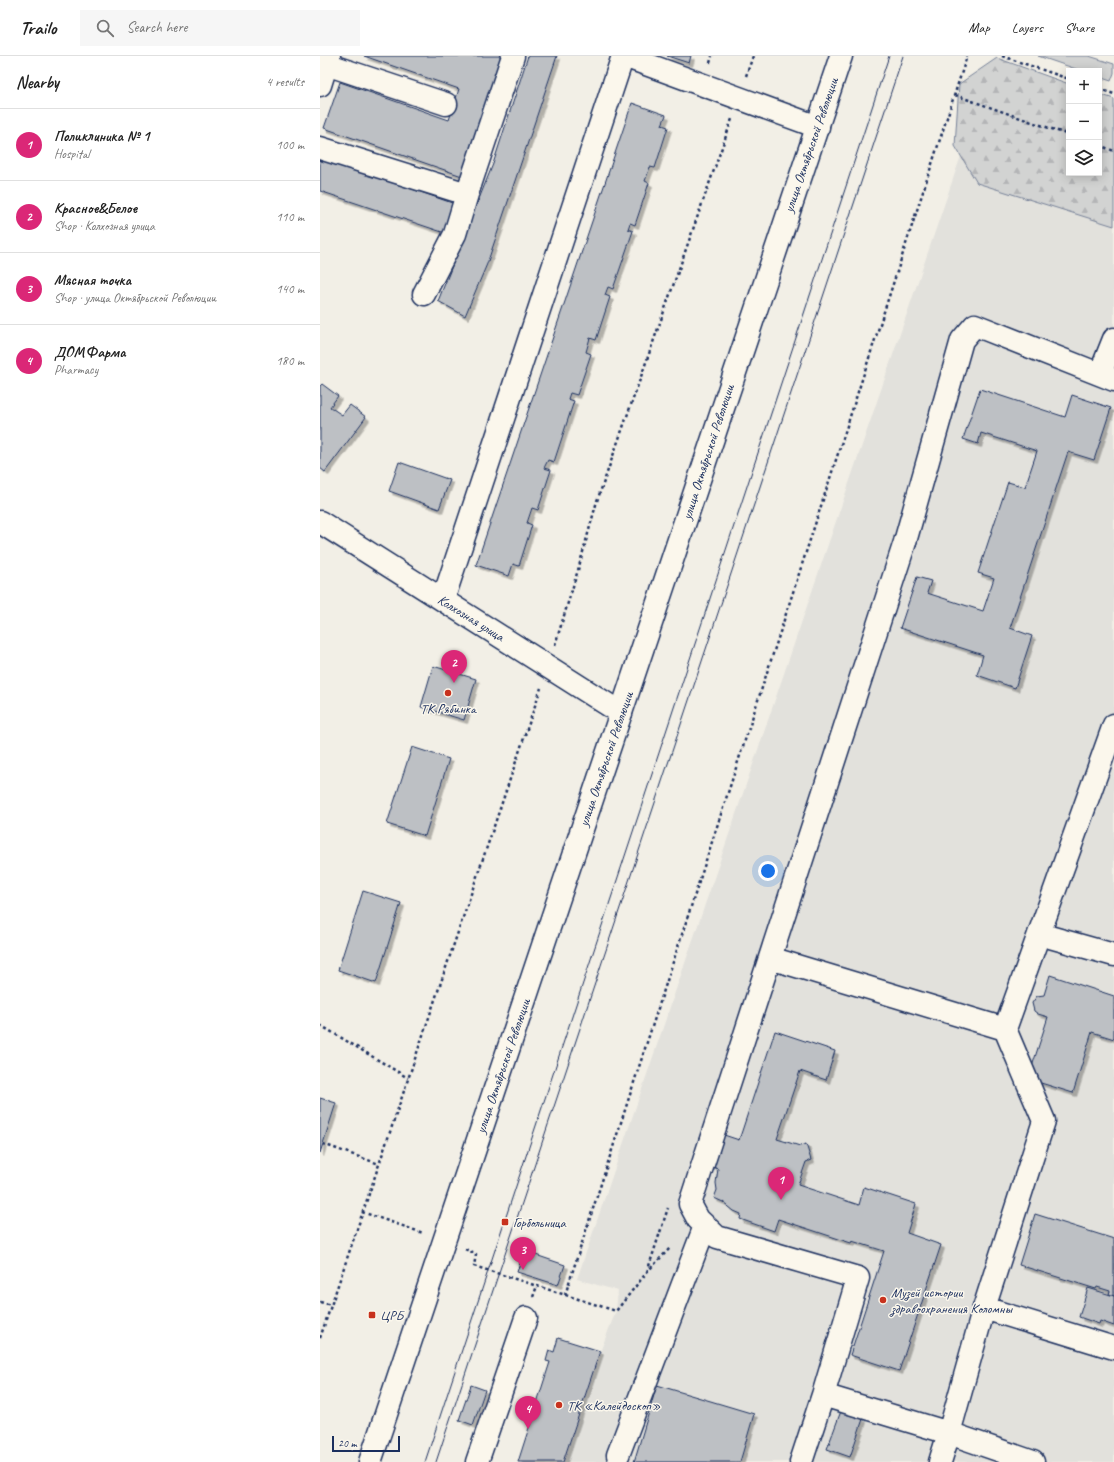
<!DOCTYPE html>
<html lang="en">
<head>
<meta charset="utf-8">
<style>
	:root { --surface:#fff; --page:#f6f6f6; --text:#222; --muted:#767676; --line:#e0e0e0; --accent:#db2777 }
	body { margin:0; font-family:Caveat,sans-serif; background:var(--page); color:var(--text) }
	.controls { position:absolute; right:12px; top:12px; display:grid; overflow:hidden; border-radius:0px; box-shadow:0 2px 10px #0003 }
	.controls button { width:36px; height:36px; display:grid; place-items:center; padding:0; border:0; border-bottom:1px solid var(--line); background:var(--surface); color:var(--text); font:20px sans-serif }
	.scale { position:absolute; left:12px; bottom:10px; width:68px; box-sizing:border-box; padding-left:4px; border:2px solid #1b2f5e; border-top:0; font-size:11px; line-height:14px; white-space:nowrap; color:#1b2f5e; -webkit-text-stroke:3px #fbf7ec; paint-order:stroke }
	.you { position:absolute; left:448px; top:815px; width:14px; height:14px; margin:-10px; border:3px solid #fff; border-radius:50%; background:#1a73e8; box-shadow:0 0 0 6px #1a73e833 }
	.badge { display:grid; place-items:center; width:26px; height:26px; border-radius:50%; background:var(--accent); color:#fff; font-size:13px; font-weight:700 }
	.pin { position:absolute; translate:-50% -33px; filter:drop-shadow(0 1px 2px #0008) }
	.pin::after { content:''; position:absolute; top:21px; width:14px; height:12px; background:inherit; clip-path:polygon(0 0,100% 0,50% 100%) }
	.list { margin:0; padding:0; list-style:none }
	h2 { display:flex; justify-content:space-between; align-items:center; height:52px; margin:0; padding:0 16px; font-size:17px }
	h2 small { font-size:13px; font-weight:400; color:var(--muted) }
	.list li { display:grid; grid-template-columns:26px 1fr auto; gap:12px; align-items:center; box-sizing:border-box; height:72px; padding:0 16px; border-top:1px solid var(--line) }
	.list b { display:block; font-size:15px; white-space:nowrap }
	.list p { margin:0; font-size:13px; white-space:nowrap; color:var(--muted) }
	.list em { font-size:13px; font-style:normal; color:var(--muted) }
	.icon { flex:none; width:22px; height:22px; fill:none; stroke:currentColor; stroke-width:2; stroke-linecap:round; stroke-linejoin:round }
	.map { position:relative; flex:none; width:794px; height:1406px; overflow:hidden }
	header { display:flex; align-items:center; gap:24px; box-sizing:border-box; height:56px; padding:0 20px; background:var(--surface); border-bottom:1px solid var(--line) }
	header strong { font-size:19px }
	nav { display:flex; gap:22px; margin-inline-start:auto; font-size:14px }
	.search { width:280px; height:36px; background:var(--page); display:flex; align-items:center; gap:10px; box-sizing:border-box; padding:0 14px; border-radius:0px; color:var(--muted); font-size:15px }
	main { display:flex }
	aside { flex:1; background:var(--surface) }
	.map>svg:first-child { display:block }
	.built { fill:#e2e1dc }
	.green { fill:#d2d3d2; stroke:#768198 }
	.forest { fill:url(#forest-firs); stroke:#768198 }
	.building { fill:#bdc0c4; stroke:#1b2f5e; filter:url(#shadow) }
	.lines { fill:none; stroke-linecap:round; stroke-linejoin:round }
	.minor-casing { stroke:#1b2f5e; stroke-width:25 }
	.major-casing { stroke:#1b2f5e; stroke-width:25 }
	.path { stroke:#1b2f5e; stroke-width:2.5; stroke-dasharray:3 3; stroke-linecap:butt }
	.minor { stroke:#fbf7ec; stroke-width:22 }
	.major { stroke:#fbf7ec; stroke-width:22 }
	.tram { stroke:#1b2f5e; stroke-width:1 }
	.poi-dot { fill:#c8321e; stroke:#fbf7ec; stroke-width:1.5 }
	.labels { text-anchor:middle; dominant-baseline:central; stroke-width:3; stroke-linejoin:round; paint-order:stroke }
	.street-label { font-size:14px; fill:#1b2f5e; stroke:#fbf7ec }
	.poi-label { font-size:14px; fill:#1b2f5e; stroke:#fbf7ec; text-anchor:start }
</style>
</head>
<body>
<header>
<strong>Trailo</strong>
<div class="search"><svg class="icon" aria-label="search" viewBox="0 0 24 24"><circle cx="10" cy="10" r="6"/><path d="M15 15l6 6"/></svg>Search here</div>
<nav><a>Map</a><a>Layers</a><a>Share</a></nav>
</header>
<main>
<aside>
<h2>Nearby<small>4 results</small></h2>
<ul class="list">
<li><span class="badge">1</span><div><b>Поликлиника № 1</b><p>Hospital</p></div><em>100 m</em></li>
<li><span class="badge">2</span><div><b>Красное&amp;Белое</b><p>Shop · Колхозная улица</p></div><em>110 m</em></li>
<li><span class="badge">3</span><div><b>Мясная точка</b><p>Shop · улица Октябрьской Революции</p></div><em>140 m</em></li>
<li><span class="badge">4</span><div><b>ДОМФарма</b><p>Pharmacy</p></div><em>180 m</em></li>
</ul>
</aside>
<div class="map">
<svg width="794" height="1406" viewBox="0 0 794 1406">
	<defs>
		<pattern id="forest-firs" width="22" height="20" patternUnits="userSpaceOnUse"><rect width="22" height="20" fill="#d2d3d2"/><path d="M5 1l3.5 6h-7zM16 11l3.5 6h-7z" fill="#b4b5b7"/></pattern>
		<filter id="shadow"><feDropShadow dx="3.5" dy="3.5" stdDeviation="0" flood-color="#0004"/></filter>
	</defs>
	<rect width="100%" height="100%" fill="#f2efe6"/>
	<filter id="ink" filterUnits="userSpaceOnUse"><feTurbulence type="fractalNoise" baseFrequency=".025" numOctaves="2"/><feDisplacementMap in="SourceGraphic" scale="8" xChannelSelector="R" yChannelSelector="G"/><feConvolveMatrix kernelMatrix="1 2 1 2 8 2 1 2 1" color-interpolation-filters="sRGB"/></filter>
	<g filter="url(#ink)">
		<path class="built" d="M 646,85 L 794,135 L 794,1406 L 243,1406 L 280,1296 L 296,1255 L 298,1235 L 257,1223 Z"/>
		<path class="green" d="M 718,0 L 769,0 L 794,8 L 794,17 L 791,25 L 779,21 L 779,15 L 762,15 Z"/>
		<path class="forest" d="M 677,2 L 749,28 L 749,117 L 779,117 L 779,38 L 794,43 L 794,170 L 657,127 L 635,90 L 639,28 Z"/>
		<path class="building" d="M 44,0 L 183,0 L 142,120 L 4,72 L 20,26 L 129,64 L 139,33 Z
			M 208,0 L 237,0 L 167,208 L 145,260 L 118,245 L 173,108 Z
			M 347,0 L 371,0 L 369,7 Z
			M 312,47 L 346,59 L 342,69 L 348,71 L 335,112 L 330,111 L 325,125 L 329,127 L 315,169 L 310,167 L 308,173 L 313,175 L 293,233 L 288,231 L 285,239 L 290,241 L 276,284 L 270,282 L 266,296 L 271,298 L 257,339 L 250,337 L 248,343 L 254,345 L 234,406 L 228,404 L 224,412 L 231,414 L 218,454 L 212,452 L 207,467 L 212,469 L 199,510 L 193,508 L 189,520 L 156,509 Z
			M 0,101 L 138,149 L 128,178 L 0,135 Z
			M 2,328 L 18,340 L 10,351 L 22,359 L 30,349 L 46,361 L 5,416 L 0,412 L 0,330 Z
			M 660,333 L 745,361 L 752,339 L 791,352 L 774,404 L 748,396 L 690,572 L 712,580 L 695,632 L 657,619 L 663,599 L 580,572 L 597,521 L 611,525 L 607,537 L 663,555 L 674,522 L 658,517 L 688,426 L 705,431 L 717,395 L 661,377 L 658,388 L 643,383 Z
			M 79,406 L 130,424 L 119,453 L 69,435 Z
			M 113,610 L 156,623 L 144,664 L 101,651 Z
			M 92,691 L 129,703 L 105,780 L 67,768 Z
			M 43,835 L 81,847 L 56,927 L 18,914 Z
			M 730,919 L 794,940 L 794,983 L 772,976 L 753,1037 L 708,1023 L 728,961 L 718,958 L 714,955 L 712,947 L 717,940 L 724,939 Z
			M 455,975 L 515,995 L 506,1024 L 480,1015 L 457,1083 L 480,1090 L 486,1088 L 491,1104 L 486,1106 L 478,1129 L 539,1149 L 544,1131 L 596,1148 L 587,1177 L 621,1189 L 579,1315 L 530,1299 L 564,1195 L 532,1185 L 531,1187 L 458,1163 L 454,1175 L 420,1163 L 421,1158 L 414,1155 L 403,1146 L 394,1142 L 397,1134 L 396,1127 L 398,1113 L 393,1111 L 404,1079 L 419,1084 Z
			M 0,1042 L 16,1047 L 0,1097 Z
			M 715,1158 L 794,1183 L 794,1240 L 789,1238 L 790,1235 L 777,1231 L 776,1233 L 699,1209 Z
			M 204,1195 L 245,1209 L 238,1229 L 197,1216 Z
			M 768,1232 L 794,1240 L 794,1270 L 780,1265 L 779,1268 L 759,1261 Z
			M 238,1282 L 280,1295 L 243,1406 L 198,1406 L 230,1306 L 226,1305 L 229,1294 L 234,1296 Z
			M 151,1329 L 165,1334 L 153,1369 L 139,1364 Z
			M 337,1329 L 434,1358 L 420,1406 L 314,1406 Z
			M 521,1355 L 543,1363 L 530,1401 L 507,1393 Z"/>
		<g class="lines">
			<defs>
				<path id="minor" d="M 304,0 L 498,71
					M 6,8 L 126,48
					M 0,29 L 9,0
					M 0,92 L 147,138 L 193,0
					M 104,238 L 135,178 L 147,138
					M 780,318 L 794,283
					M 0,466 L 301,657
					M 123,544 L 303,0
					M 719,878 L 794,899
					M 450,902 L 685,973 L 724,1065 L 664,1252 L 794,1292
					M 685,973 L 794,669
					M 664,1252 L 629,1377 L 503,1339 L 538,1222 L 397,1181 L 378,1163 L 370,1148 L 585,486 L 642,284 L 655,269 L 794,324
					M 298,1399 L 385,1170
					M 157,1406 L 206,1262
					M 481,1406 L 503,1339
					M 620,1406 L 629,1377 L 713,1406"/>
				<path id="major" d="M 50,1406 L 521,0"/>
			</defs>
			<use href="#minor" class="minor-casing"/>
			<use href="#major" class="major-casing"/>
			<path class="path" d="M 682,0 L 749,23
				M 390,7 L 392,0
				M 426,20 L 433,0
				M 779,33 L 794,38
				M 635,39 L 749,79
				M 779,89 L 794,95
				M 235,589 L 258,514 L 277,445 L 412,63
				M 0,969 L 88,1022
				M 3,1088 L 59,1108
				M 42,1156 L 103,1177
				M 145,1193 L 156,1198 L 154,1210 L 296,1255 L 327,1216 L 351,1191
				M 327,1216 L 348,1152
				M 245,1239 L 647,0
				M 213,1241 L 217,1230
				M 0,1246 L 11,1249
				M 0,1282 L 221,632"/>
			<use href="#minor" class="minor"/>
			<use href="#major" class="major"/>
			<path class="tram" d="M 105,1406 L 569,0
				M 116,1406 L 583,0"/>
		</g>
	</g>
	<g class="poi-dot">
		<circle cx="128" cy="637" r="4"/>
		<rect x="181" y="1162" width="8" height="8" rx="2"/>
		<circle cx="563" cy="1244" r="4"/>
		<rect x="48" y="1255" width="8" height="8" rx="2"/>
		<circle cx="239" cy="1349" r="4"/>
	</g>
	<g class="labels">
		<g class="street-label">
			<text transform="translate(491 89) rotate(-71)">улица Октябрьской Революции</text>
			<text transform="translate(388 396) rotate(-72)">улица Октябрьской Революции</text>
			<text transform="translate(151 562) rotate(32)">Колхозная улица</text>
			<text transform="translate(286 703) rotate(-71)">улица Октябрьской Революции</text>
			<text transform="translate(183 1010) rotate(-71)">улица Октябрьской Революции</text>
		</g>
		<g class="poi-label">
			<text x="128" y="652" text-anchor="middle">ТК Рябинка</text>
			<text x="193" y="1166">Горбольница</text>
			<text x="571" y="1236">Музей истории<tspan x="571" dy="16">здравоохранения Коломны</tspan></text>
			<text x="60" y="1259">ЦРБ</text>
			<text x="247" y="1349">ТК «Калейдоскоп»</text>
		</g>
	</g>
</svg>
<div class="controls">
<button>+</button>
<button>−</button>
<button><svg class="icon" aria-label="layers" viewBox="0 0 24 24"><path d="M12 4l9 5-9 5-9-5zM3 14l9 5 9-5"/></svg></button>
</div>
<div class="scale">20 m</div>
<div class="you"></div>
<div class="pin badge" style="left:461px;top:1144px">1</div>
<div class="pin badge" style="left:134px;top:627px">2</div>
<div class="pin badge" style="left:203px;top:1214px">3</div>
<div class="pin badge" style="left:208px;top:1373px">4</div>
</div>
</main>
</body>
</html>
